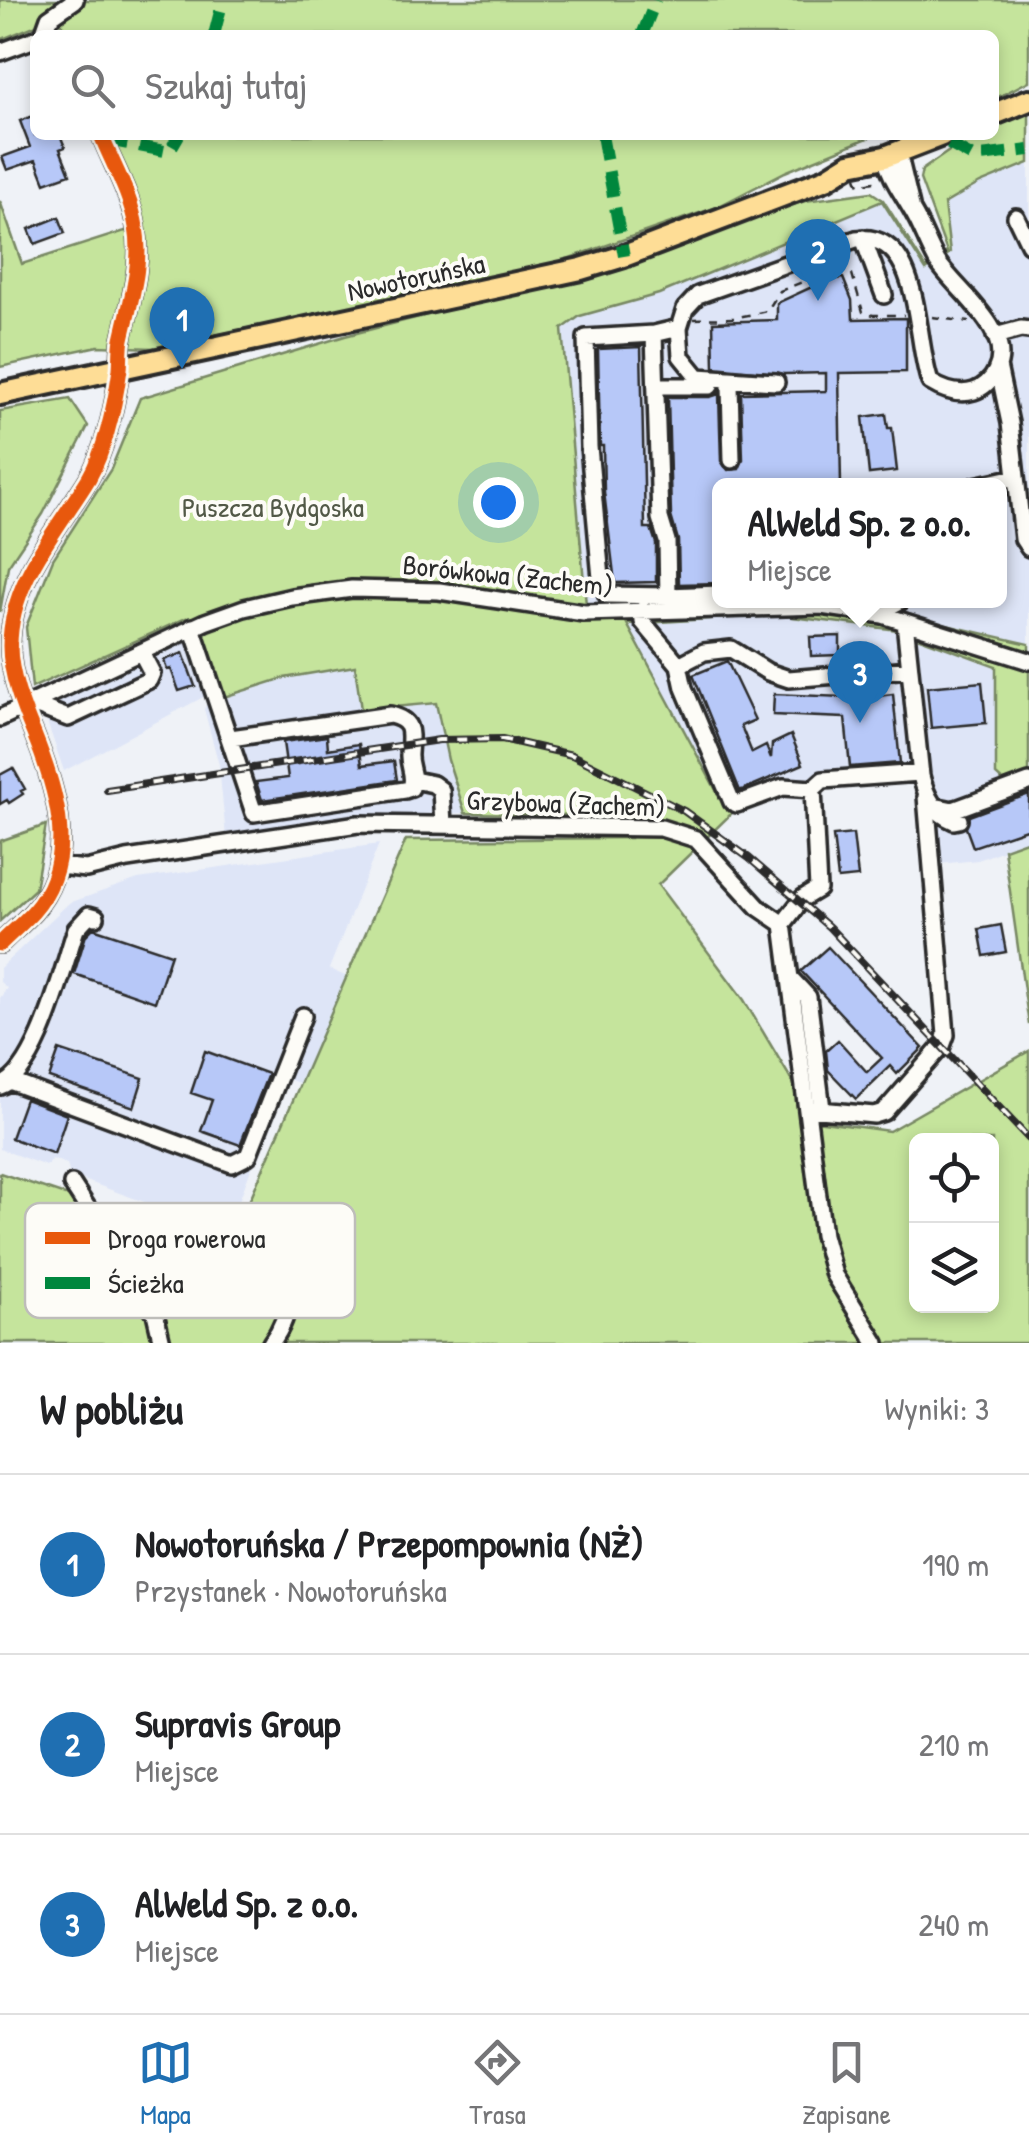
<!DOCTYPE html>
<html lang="pl">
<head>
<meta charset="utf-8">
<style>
	:root { --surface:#fff; --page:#f6f6f6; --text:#202124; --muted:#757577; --line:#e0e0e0; --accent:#1f6fb2 }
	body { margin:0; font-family:"Patrick Hand",sans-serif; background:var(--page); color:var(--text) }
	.controls { position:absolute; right:30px; bottom:30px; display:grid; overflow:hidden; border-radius:15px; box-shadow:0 5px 15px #0003 }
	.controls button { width:90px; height:90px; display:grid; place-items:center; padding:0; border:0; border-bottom:2px solid var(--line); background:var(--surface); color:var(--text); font:50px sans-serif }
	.you { position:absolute; left:498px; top:502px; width:35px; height:35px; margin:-25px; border:8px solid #fff; border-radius:50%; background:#1a73e8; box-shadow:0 0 0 15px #1a73e833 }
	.badge { display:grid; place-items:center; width:65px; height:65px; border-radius:50%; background:var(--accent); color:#fff; font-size:32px; font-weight:700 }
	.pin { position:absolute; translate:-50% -82px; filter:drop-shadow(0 2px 5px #0008) }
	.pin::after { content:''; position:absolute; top:52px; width:35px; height:30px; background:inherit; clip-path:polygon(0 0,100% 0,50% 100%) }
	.popup { position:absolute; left:712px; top:478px; width:295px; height:130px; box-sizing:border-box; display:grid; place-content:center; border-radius:15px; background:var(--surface); filter:drop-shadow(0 2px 8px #0005); font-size:32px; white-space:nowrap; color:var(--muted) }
	.popup b { font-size:38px; color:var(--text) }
	.popup::after { content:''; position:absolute; left:50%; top:100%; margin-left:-20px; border:20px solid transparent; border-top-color:var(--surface) }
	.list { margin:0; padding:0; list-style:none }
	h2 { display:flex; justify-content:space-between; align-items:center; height:130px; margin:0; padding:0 40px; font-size:42px }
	h2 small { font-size:32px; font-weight:400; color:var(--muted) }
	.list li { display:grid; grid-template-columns:65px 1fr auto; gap:30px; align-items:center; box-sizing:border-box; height:180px; padding:0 40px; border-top:2px solid var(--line) }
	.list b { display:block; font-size:38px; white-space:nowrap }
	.list p { margin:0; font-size:32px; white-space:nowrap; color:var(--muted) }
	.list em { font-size:32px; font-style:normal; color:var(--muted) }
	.icon { flex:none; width:55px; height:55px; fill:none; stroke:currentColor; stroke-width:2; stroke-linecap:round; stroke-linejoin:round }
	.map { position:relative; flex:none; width:1029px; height:1343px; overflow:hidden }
	.search { position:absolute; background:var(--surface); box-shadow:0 5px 15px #0003; left:30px; right:30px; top:30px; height:110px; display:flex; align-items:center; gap:25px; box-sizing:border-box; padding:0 35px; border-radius:15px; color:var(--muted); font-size:38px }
	.sheet { height:670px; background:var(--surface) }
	nav { display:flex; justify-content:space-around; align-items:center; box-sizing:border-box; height:140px; border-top:2px solid var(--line); background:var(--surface); font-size:28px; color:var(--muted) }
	nav a { display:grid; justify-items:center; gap:5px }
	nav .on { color:var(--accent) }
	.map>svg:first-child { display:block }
	.built { fill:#dee5f7 }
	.green { fill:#c5e49c; stroke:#788864; stroke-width:2.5; fill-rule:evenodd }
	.building { fill:#b7c8f8; stroke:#2b2b2b; stroke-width:2.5 }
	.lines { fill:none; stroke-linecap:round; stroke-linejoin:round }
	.minor-casing { stroke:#2b2b2b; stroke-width:22 }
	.major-casing { stroke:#2b2b2b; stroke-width:28 }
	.path { stroke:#2b2b2b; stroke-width:2.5; stroke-dasharray:8 8; stroke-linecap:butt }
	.minor { stroke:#fdfcf7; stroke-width:15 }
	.major { stroke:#fedd96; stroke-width:20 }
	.rail-casing { stroke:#2b2b2b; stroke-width:8 }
	.rail { stroke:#fdfcf7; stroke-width:4; stroke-dasharray:11; stroke-linecap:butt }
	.quiet { stroke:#00873e; stroke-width:12; stroke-dasharray:25 12; stroke-linecap:butt }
	.cycleway-casing { stroke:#fdfcf7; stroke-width:21 }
	.cycleway { stroke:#e8590c; stroke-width:15 }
	.labels { text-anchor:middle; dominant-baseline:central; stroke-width:8; stroke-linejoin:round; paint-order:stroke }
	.street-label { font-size:28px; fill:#2b2b2b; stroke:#fdfcf7 }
	.park-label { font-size:28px; fill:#525947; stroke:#fdfcf7 }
	.key { fill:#fdfcf7; stroke:#bebdba; stroke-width:2.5 }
	.key-label { font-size:28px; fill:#2b2b2b }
</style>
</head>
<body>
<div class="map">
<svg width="1029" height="1343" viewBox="0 0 1029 1343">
	<rect width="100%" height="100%" fill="#eff2f7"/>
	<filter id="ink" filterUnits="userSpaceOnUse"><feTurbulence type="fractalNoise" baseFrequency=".01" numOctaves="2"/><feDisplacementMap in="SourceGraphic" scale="20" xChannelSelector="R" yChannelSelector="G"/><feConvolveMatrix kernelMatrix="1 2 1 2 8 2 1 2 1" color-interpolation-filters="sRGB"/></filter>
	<g filter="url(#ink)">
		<path class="built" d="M 1029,163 L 1029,644 L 842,601 L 1000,600 L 1000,486 L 720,486 L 720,600 L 586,605 L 562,329 L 580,316 L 659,294 L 883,201 L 926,270 L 950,253 L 944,204 L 980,183 Z
			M 776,615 L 898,630 L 997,666 L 1029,674 L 1029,840 L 978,860 L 939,864 L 920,776 L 801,793 L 732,813 L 724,805 L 627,623 Z
			M 189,639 L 209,694 L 64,771 L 45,716 L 59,708 L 60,699 Z
			M 356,666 L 361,710 L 436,703 L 448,760 L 465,813 L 378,815 L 226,837 L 219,765 L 204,709 L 208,702 L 284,678 Z
			M 379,844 L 329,969 L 382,992 L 338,1099 L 286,1078 L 227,1232 L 70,1175 L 67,1164 L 52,1159 L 46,1166 L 0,1149 L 0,998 L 7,988 L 0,982 L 0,968 L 69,903 L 138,879 Z"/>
		<path class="green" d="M 0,0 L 1029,0 L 1029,81 L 994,99 L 994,35 L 67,35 L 62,24 L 39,24 L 0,40 Z
			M 1029,108 L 1029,163 L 980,183 L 944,204 L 950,253 L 926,270 L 882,201 L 659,294 L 580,316 L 562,329 L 586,605 L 720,600 L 842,601 L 1029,644 L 1029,773 L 1006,784 L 996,775 L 996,666 L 898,630 L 776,615 L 627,624 L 724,805 L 732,813 L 658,885 L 744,1000 L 816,1121 L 889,1131 L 1029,1051 L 1029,1343 L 0,1343 L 0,1173 L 228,1250 L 406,840 L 630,838 L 627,816 L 465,813 L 448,760 L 436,703 L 361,710 L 355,666 L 284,678 L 208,702 L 186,618 L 32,688 L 26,627 L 53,559 L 111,469 L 140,398 L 345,336 L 537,287 L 805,201 L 871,192 L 883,200 L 926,268 L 947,252 L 920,179 L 922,170 L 972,135 L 994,135 L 994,123 ZM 916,1140 L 992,1140 L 992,1306 L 916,1306 Z
			M 108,135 L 875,135 L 785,172 L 717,207 L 544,267 L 153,348 L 98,346 L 0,367 L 0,201 L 22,264 L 144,225 Z
			M 70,399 L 88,426 L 43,514 L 8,566 L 0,612 L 0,411 Z
			M 46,825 L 35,889 L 0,921 L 0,841 Z
			M 1029,840 L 1029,1025 L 1004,849 Z"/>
		<path class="building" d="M 35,115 L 35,135 L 60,135 L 65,147 L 60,149 L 70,174 L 45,183 L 36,160 L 7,170 L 2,157 L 30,147 L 20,121 Z
			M 59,217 L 65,233 L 35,244 L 29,229 Z
			M 843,278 L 852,300 L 853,319 L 906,318 L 906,372 L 839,373 L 841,486 L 720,486 L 720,583 L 679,584 L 678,540 L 671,516 L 668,397 L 710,397 L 719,394 L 721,461 L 728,470 L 739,469 L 743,460 L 741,393 L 826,391 L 826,373 L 784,374 L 714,367 L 713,322 L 777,320 L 777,303 L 827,280 Z
			M 641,347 L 645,528 L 651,528 L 656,543 L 656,582 L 615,583 L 604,492 L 603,446 L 600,446 L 598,349 Z
			M 886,414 L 888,428 L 892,428 L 897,471 L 869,474 L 863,417 Z
			M 840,636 L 840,655 L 811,656 L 810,637 Z
			M 183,653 L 195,686 L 179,691 L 171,669 L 167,670 L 164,660 Z
			M 727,661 L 755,720 L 741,726 L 752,753 L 766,746 L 771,758 L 772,744 L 791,735 L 803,764 L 740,791 L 693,675 Z
			M 982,682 L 986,723 L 931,728 L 927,687 Z
			M 869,684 L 870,697 L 893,694 L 900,763 L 850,767 L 845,718 L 773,715 L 774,694 L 843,697 L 842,686 Z
			M 327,736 L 328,749 L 359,744 L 362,765 L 394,761 L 397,780 L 262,800 L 256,782 L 288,778 L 283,742 Z
			M 13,768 L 25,789 L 21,791 L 23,794 L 9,803 L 7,800 L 0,804 L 0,775 Z
			M 1029,794 L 1029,828 L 973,847 L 966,828 L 969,816 Z
			M 853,834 L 858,877 L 838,879 L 833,836 Z
			M 1001,925 L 1006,952 L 984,956 L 979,929 Z
			M 93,928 L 171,954 L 155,1002 L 74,974 L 86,935 Z
			M 828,947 L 923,1048 L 897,1074 L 890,1066 L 856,1099 L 828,1070 L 826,1051 L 838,1040 L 867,1072 L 882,1058 L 801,971 Z
			M 59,1050 L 143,1078 L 134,1107 L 49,1078 Z
			M 205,1051 L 268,1074 L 240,1145 L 201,1131 L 212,1100 L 191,1093 Z
			M 25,1099 L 67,1115 L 54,1154 L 11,1138 Z"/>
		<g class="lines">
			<defs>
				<path id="minor" d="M 43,35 L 49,18 L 75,0
					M 0,52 L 35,39
					M 898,152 L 911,206
					M 1016,217 L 1029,244
					M 863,238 L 884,295
					M 679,328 L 681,356 L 698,377 L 776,382
					M 654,334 L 660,518 L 667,541 L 668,596 L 607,595 L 601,578 L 589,447 L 586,338 L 654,334 L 679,328 L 685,309 L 698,295 L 856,239 C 923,231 914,338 930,382 C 943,390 958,396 974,391 C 983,388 992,380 996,371 C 1016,332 955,290 937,261 C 928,245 922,227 913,212 C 902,192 891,179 885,157
					M 995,336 L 1021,329 L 1029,330
					M 998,366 L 1010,423 L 1023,539 L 1029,548
					M 656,386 L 710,386
					M 730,386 L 732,460
					M 975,486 L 1016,477
					M 668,596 L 720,594
					M 865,600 L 891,606 L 902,600
					M 642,610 L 643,622 L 679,665 L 684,688 L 732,802 L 737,804 L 783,787 L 813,789
					M 905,622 L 921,776 C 926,796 934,813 954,821 L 959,820
					M 192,627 L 254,813 L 405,790 L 411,788 C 416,775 408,767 409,754 C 410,734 415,721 390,715 L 231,738
					M 679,665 L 704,652 L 731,649 L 768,672 L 789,679 L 910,669
					M 32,704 L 68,718 L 149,680 L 152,673 L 141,652
					M 0,718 L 205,622 L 244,608 L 292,597 L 352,589 L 439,591 L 584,613 L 821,606 L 883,615 L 1029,661
					M 414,780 L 433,784 L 441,790 L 443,824
					M 934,806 L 953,810 L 1029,782
					M 59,866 L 86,869 L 127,859 L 358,824 L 661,828 L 696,839 L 758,907 L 783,924
					M 783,924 L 823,1235 L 834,1275 L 876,1343
					M 783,924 L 803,898 L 818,889 L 813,789 L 823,780 L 920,773
					M 0,944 C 11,933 23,923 33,912 C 79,860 57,791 34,734 C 23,708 10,675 10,646 C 10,581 57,531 89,478 C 107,446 115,404 120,369 C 121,359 120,349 122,339 C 130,302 143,265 136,227 C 131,195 113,165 101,135
					M 792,980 L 808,997 L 822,1109
					M 12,1082 L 232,1164 L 248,1156 L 303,1016
					M 0,1086 C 38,1074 63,967 76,929 L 89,915 L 96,917
					M 809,1109 L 874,1115 L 884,1112 L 942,1046 L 946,1035 L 926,796
					M 72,1184 L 155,1313 L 162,1343
					M 246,1220 C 279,1258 307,1295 271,1343"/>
				<path id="major" d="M 994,114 L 1029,100
					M 0,394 L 581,269 L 624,256 L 826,179 L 850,164 L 885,157 L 942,135"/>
			</defs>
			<use href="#minor" class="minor-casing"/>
			<use href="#major" class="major-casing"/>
			<path class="path" d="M 856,177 L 859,185 L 874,182 L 881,186
				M 932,317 L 969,322
				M 694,319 L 734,318 L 767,311 L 780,291 L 839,267 L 852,274 L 863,312 L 873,315 L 904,315"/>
			<use href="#minor" class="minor"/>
			<use href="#major" class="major"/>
			<defs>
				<path id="rail" d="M 107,790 L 439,740 L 502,739 L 572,755 L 684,811 L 749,858 L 829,927 L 1029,1139"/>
			</defs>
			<use href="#rail" class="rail-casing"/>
			<use href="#rail" class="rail"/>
			<path class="quiet" d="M 214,35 L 223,0
				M 642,35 L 656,0
				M 602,135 L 624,256
				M 103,139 L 169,152 L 179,135
				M 949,144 L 973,157 L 1029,150"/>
			<defs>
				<path id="cycleway" d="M 0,944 C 11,933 23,923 33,912 C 79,860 57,791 34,734 C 23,708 10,675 10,646 C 10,581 57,531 89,478 C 107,446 115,404 120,369 C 121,359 120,349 122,339 C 130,302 143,265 136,227 C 131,195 113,165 101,135"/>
			</defs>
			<use href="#cycleway" class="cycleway-casing"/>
			<use href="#cycleway" class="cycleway"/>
		</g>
	</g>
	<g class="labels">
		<g class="street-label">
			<text transform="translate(416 277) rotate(-12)">Nowotoruńska</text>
			<text transform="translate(508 575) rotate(6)">Borówkowa (Zachem)</text>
			<text transform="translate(566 803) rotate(2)">Grzybowa (Zachem)</text>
		</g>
		<g class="park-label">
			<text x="273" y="507">Puszcza Bydgoska</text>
		</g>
	</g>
	<rect x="25" y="1203" width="330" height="115" rx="15" class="key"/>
	<rect x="45" y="1232" width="45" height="12" fill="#e8590c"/>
	<rect x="45" y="1277" width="45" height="12" fill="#00873e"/>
	<g class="key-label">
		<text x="108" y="1248">Droga rowerowa</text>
		<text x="108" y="1293">Ścieżka</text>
	</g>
</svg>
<div class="controls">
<button><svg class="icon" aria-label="locate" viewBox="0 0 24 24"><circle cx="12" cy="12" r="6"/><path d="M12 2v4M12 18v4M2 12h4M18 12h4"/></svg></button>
<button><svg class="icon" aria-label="layers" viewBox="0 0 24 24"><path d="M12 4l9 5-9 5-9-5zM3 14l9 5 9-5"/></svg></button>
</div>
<div class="you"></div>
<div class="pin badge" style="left:182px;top:369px">1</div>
<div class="pin badge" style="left:818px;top:301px">2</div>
<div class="pin badge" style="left:860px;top:723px">3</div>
<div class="popup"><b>AlWeld Sp. z o.o.</b>Miejsce</div>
<div class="search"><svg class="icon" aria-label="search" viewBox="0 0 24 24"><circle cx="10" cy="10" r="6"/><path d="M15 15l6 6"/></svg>Szukaj tutaj</div>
</div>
<section class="sheet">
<h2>W pobliżu<small>Wyniki: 3</small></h2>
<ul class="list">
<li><span class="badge">1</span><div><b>Nowotoruńska / Przepompownia (NŻ)</b><p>Przystanek · Nowotoruńska</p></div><em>190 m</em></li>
<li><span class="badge">2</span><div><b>Supravis Group</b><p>Miejsce</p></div><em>210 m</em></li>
<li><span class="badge">3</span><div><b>AlWeld Sp. z o.o.</b><p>Miejsce</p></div><em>240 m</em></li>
</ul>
</section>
<nav>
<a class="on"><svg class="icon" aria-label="map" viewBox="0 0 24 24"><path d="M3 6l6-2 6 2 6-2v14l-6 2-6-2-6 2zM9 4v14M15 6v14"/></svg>Mapa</a>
<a><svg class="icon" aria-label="directions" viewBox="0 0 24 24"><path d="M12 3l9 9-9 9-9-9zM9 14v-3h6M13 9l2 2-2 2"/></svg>Trasa</a>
<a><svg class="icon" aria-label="saved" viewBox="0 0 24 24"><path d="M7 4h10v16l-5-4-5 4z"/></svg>Zapisane</a>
</nav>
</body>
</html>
